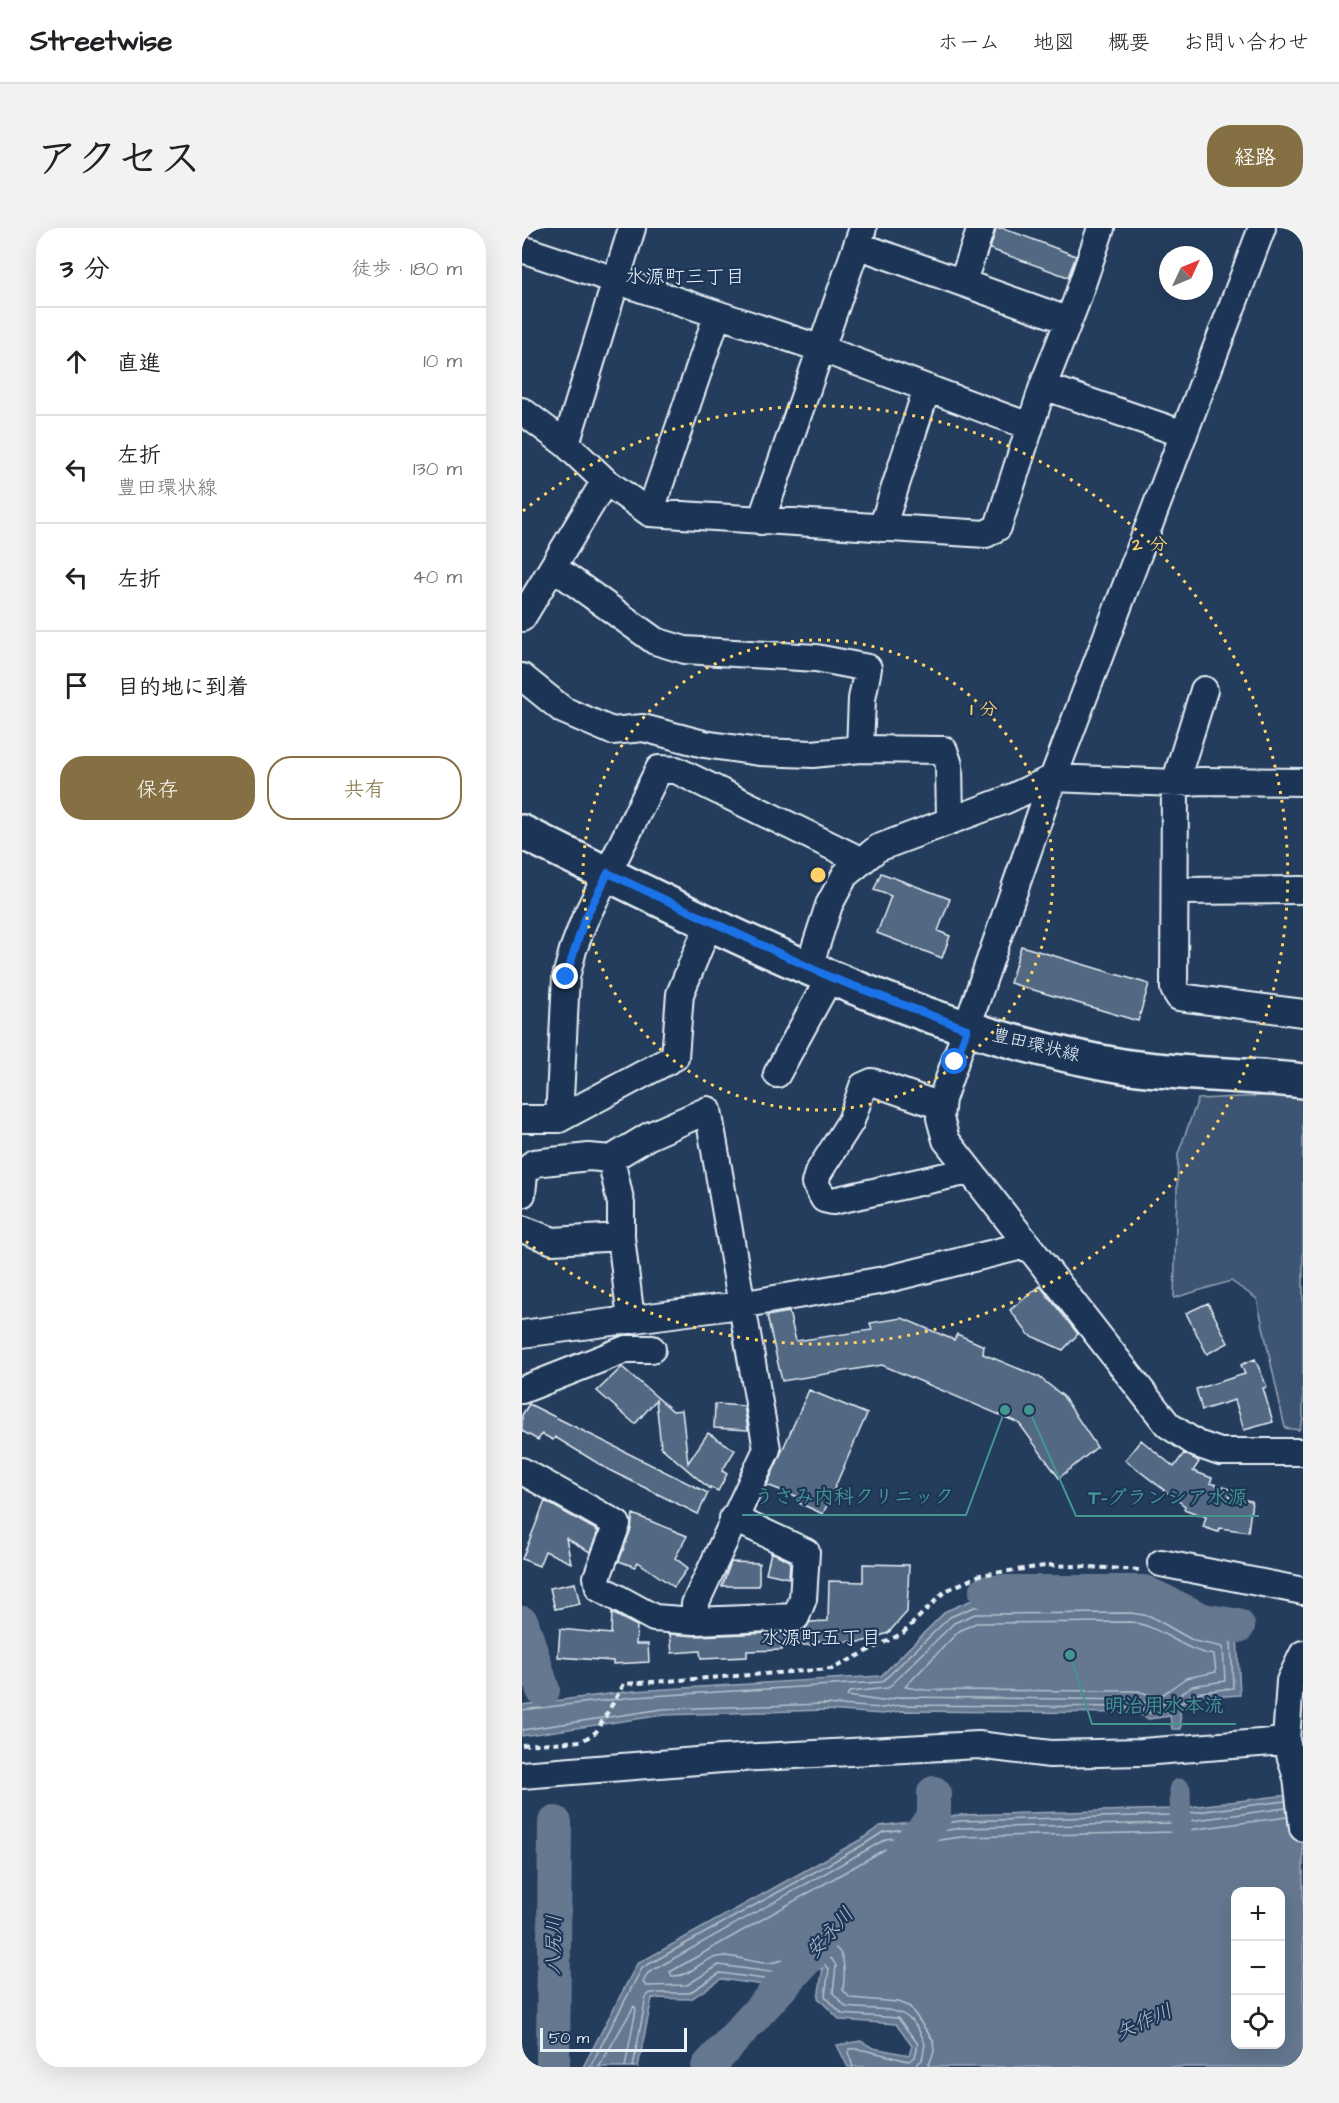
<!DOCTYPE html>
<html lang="ja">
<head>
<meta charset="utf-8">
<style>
	:root { --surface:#fff; --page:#f2f2f2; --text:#202124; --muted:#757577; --line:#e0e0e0; --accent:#847042 }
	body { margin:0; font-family:"Architects Daughter","Klee One",sans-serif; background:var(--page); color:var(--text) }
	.controls { position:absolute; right:18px; bottom:18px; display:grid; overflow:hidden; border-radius:12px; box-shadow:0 6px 24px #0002 }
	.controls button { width:54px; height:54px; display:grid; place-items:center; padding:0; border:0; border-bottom:2px solid var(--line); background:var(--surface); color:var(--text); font:30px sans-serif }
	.compass { position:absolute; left:637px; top:18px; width:54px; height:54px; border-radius:50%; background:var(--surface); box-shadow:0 6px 24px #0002; rotate:46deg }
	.scale { position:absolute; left:18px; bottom:15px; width:147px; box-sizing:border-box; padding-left:6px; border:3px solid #e8f1f8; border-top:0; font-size:16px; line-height:21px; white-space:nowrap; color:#e8f1f8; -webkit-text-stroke:4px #1d3557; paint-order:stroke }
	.stop { position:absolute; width:18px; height:18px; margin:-14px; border:4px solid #1a73e8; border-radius:50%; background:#fff }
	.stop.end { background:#1a73e8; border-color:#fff; box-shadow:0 2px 6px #0008 }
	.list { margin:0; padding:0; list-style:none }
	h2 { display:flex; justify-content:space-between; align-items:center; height:78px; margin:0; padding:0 24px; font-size:26px }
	h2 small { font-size:20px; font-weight:400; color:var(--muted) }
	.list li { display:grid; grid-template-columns:39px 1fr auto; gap:18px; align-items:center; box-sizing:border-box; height:108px; padding:0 24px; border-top:2px solid var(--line) }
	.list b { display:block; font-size:22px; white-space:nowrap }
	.list p { margin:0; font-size:20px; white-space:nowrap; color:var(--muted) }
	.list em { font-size:20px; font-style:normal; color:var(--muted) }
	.actions { display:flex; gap:12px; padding:18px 24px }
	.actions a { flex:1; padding:14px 0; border:2px solid var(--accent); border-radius:24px; text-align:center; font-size:21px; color:var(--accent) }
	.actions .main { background:var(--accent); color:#fff }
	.icon { flex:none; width:33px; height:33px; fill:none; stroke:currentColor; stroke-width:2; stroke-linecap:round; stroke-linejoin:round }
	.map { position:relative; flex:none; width:781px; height:1839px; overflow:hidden; border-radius:24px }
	header { display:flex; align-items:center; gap:36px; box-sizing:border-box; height:84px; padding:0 30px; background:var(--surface); border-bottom:2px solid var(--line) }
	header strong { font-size:28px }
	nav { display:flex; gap:33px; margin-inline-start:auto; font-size:21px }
	.intro { display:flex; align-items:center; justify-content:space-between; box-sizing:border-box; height:144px; padding:0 36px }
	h1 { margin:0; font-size:42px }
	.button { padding:15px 27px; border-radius:24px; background:var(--accent); color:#fff; font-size:21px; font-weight:700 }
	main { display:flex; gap:36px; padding:0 36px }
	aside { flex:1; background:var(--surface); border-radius:24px; box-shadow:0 6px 24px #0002 }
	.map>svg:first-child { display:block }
	.green { fill:#3e5472; stroke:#93a2b5; stroke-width:1.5 }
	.water { fill:#657890; stroke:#99a8ba; stroke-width:1.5; fill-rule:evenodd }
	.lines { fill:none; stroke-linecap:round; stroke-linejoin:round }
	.shore { stroke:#b4c1ce; stroke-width:1.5 }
	.canal { stroke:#657890; stroke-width:21 }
	.river { stroke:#657890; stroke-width:34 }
	.building { fill:#536782; stroke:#e8f1f8; stroke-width:1.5 }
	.minor-casing { stroke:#e8f1f8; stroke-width:30 }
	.major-casing { stroke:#e8f1f8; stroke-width:38 }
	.path { stroke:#e8f1f8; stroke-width:4; stroke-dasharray:6 4.5; stroke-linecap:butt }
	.minor { stroke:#1d3557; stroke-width:26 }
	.major { stroke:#1d3557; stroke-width:33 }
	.route { stroke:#1a73e8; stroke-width:8 }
	.ring { fill:none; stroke:#ffd166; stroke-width:3; stroke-dasharray:3 6 }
	.labels { text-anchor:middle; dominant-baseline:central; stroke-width:4.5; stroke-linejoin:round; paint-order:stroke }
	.street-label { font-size:18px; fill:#e8f1f8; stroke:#1d3557 }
	.neighbourhood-label { font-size:20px; fill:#e8f1f8; stroke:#1d3557 }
	.water-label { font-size:20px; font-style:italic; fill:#b4c1ce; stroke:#1d3557 }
	.centre { fill:#ffd166; stroke:#1d3557; stroke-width:3 }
	.ring-label { font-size:18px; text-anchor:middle; font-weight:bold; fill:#ffd166; stroke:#1d3557; stroke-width:4.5; stroke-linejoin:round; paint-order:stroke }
	.leader { fill:none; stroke:#459590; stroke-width:2 }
	.callout-dot { fill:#459590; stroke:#1d3557; stroke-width:2 }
	.callout-label { font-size:20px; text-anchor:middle; font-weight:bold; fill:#459590; stroke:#1d3557; stroke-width:4.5; stroke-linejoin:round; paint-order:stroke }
</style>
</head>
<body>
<header>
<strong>Streetwise</strong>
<nav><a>ホーム</a><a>地図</a><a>概要</a><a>お問い合わせ</a></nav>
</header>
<div class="intro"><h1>アクセス</h1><a class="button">経路</a></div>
<main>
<aside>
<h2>3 分<small>徒歩 · 180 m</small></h2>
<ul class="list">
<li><svg class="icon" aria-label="ahead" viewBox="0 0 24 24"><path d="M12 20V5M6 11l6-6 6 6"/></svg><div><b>直進</b></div><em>10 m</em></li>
<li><svg class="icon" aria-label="left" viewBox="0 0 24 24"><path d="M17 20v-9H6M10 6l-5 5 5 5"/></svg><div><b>左折</b><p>豊田環状線</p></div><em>130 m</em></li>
<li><svg class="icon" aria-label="left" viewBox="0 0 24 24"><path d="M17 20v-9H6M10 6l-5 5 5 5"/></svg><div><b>左折</b></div><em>40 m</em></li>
<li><svg class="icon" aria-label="arrive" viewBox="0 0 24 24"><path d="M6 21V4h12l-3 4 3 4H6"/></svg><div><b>目的地に到着</b></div></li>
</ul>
<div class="actions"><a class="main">保存</a><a>共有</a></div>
</aside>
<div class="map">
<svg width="781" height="1839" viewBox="0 0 781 1839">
	<rect width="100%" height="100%" fill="#253d5d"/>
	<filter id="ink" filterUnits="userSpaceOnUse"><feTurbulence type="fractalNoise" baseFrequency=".0167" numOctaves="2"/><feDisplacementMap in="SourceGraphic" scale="12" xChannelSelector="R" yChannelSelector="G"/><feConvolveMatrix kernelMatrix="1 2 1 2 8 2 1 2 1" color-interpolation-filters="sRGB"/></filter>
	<g filter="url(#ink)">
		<path class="green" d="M 781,866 L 781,1191 L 777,1202 L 763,1200 L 735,1071 L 709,1053 L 652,1070 L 656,926 L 676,871 Z"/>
		<path class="water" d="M 450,1372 L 610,1372 L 632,1375 L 668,1396 L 688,1404 L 715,1406 L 718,1467 L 674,1470 L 658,1481 L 659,1501 L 650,1501 L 648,1488 L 627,1491 L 615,1485 L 378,1483 L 361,1486 L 303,1482 L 142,1487 L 0,1508 L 0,1477 L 111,1463 L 359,1448 L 424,1383 Z
			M 781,1565 L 781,1839 L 326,1839 L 315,1817 L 339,1813 L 351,1820 L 387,1827 L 390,1818 L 374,1796 L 318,1792 L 296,1770 L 301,1740 L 249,1758 L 199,1751 L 169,1771 L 130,1770 L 116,1839 L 61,1839 L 115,1736 L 338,1612 L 358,1598 L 437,1587 L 651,1581 ZM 714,1664 L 758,1664 L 758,1816 L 714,1816 Z"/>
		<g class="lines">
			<path class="shore" d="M 609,1385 L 628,1388 L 672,1413 L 701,1419 L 703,1453 L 670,1458 L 646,1475 L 629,1477 L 616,1472 L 378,1469 L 360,1473 L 325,1468 L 327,1464 L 366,1460 L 432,1395 L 453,1386 Z
				M 609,1394 C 639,1398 661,1423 692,1427 L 694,1444 L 664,1450 L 641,1466 L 631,1468 L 616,1463 L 403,1462 L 383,1459 L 437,1403 L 454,1395 Z
				M 0,1482 L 112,1469 L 360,1454 L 428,1389 L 452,1379 L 610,1378 C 639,1382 652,1397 678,1407 C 688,1411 702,1408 709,1414 L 711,1460 L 672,1465 L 650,1482 L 628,1485 L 615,1479 L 378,1477 L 360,1480 L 303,1476 L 141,1481 L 0,1502
				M 68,1839 L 120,1740 L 341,1617 L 361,1604 L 438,1593 L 651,1587 L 763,1573
				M 77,1839 L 112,1778 L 114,1781 L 103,1839
				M 111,1839 L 124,1769 L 128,1765 L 167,1765 L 198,1745 L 249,1752 L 300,1734 L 307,1741 L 303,1768 L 320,1786 L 376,1790 L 396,1816 L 393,1829 L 387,1833 C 371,1830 339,1819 327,1821 L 326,1824 L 331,1839
				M 392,1839 L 400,1832 L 403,1816 C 388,1772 359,1784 324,1779 L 311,1765 L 314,1738 L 310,1731 L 300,1727 L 248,1744 L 197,1737 L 165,1757 L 124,1758 L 121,1754 L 126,1745 L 364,1611 L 439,1600 L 652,1595 L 764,1580
				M 406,1839 L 412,1824 L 411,1812 L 388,1779 L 376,1774 L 328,1770 L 321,1762 C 331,1684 279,1734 245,1735 C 228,1735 208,1724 191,1730 C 175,1735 168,1749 150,1748 L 148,1744 L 367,1619 L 439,1609 L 652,1604 L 765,1589"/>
			<path class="canal" d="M 658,1561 L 659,1609"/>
			<path class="river" d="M 464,1364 L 622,1364 L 681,1392 L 716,1398
				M 0,1395 L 21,1462
				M 380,1625 L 412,1590 L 412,1565
				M 31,1839 L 33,1595
				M 186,1839 L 296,1718"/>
		</g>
		<path class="building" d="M 474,0 L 481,0 L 554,28 L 546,49 L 468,21 Z
			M 359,645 L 428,671 L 416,703 L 428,708 L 420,730 L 355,705 L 369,668 L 352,662 Z
			M 499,718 L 627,756 L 616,793 L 488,755 Z
			M 518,1058 L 556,1106 L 541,1122 L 507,1107 L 488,1082 Z
			M 686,1075 L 706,1115 L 685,1126 L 664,1085 Z
			M 267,1084 L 274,1113 L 350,1102 L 348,1095 L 380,1090 L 432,1112 L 435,1106 L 462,1118 L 461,1126 L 517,1149 L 541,1168 L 575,1219 L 537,1250 L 497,1195 L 360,1137 L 260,1153 L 245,1088 Z
			M 733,1131 L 745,1159 L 741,1160 L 751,1194 L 722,1202 L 713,1172 L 680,1182 L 674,1161 L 723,1146 L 719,1137 Z
			M 100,1139 L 151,1183 L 160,1182 L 166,1235 L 186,1205 L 213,1222 L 200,1243 L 205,1246 L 196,1263 L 188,1259 L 188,1261 L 139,1219 L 134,1172 L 113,1196 L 75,1163 Z
			M 287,1162 L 345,1186 L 301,1286 L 277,1275 L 279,1270 L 245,1257 Z
			M 7,1176 L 186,1265 L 176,1286 L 87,1242 L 33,1209 L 31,1212 L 20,1206 L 16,1212 L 0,1203 L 0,1187 Z
			M 193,1176 L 222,1178 L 226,1202 L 192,1200 Z
			M 619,1212 L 652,1239 L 662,1225 L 673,1231 L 677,1234 L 671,1243 L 690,1250 L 688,1255 L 710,1262 L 707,1269 L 730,1273 L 726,1304 L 698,1300 L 696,1304 L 681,1299 L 684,1289 L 662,1281 L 663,1278 L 603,1232 Z
			M 23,1273 L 76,1303 L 68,1324 L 44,1310 L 49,1335 L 23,1323 L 17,1338 L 0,1331 Z
			M 111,1286 L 165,1308 L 153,1330 L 166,1340 L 152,1359 L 116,1334 L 113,1339 L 97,1333 L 109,1301 Z
			M 249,1324 L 268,1333 L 267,1350 L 244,1345 Z
			M 209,1334 L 237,1335 L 237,1358 L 200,1358 Z
			M 341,1336 L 387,1337 L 385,1384 L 366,1405 L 340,1414 L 293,1413 L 293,1417 L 260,1417 L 260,1422 L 225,1423 L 225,1429 L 179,1431 L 178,1423 L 150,1425 L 148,1406 L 174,1408 L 275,1404 L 283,1401 L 288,1394 L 306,1393 L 307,1353 L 341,1354 Z
			M 53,1355 L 58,1376 L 33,1381 L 28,1360 Z
			M 90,1385 L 115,1398 L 114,1416 L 126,1416 L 127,1434 L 91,1436 L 91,1433 L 36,1429 L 38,1401 L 89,1406 Z"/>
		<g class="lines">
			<defs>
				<path id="minor" d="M 740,0 L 531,550 L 420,871 L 418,890 L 424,912 L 646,1197 L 675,1216 L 698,1224 L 781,1224
					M 335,17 L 545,92
					M 0,21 L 300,121 L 507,198
					M 441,53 L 459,0
					M 521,158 L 662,206
					M 0,183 L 44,216 L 83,253 L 128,285 L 464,306 L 476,299 L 521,158 L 554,74 L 579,0
					M 44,216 L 110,0
					M 128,285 L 195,88
					M 239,293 L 341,0
					M 360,300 L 405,160
					M 31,339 L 133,413 L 163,422 L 294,430 L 346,440 L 340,471 L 338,521
					M 0,390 L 83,253
					M 0,449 L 41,482 L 90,503 L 121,500 L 182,516 L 237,524 L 291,526 L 338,521 L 422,522 L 427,537 L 428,591
					M 682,462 L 653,555 L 652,761 L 657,769 L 781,785
					M 654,663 L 781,662
					M 287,739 L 307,677 L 323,647 L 356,620 L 484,572 L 531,550 L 653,555 L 679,553 L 781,554
					M 255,846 L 308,749
					M 419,878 L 350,854 L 341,858 L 329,893 L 296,945 L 293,955 L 302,971 L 311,973 L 447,943
					M 0,891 L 37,891 L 153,829 L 158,766 L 188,693
					M 37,891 L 44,749 L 51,722 L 62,693 L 137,541 L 154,542 L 340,633
					M 89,931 L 99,976 L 99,1009
					M 0,966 L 2,946 L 12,935 L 67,929 L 89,931 L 127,908 L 186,882 L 245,1221 L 173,1376 L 173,1393 L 132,1390 L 77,1360 L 75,1349 L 95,1296 L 0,1243
					M 0,1001 L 31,1013 L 99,1009 L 109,1092
					M 0,1106 L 218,1077 L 362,1052 L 504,1017
					M 0,1162 L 104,1121 L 130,1121
					M 639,1335 L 781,1363
					M 173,1393 L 274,1389 L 281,1371 L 284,1324 L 211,1290
					M 781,1426 L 768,1453 L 764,1513 L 775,1550 L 781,1600
					M 0,1547 L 200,1531 L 456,1517 L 528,1526 L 620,1524 L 764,1513"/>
				<path id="major" d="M 0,604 C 191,697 389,803 601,838 C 660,847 721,846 781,853"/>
			</defs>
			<use href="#minor" class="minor-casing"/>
			<use href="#major" class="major-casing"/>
			<path class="path" d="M 0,1517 L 60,1513 L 74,1504 L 102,1456 L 310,1441 L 381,1405 L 423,1363 L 458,1347 L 530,1337 L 619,1342"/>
			<use href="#minor" class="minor"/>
			<use href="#major" class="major"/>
		</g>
	</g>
	<g class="lines" filter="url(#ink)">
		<path class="route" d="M 44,749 L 62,693 L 86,645 L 308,749 L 445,801 L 433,834"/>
	</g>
	<g class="ring">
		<circle cx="296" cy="647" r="235"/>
		<path d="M1 283A469 469 0 1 1 1 1011"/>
	</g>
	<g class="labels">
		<g class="street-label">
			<text transform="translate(514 817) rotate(14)">豊田環状線</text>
		</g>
		<g class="neighbourhood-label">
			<text x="163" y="49">水源町三丁目</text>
			<text x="299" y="1410">水源町五丁目</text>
		</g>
		<g class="water-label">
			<text transform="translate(308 1705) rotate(-48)">安永川</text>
			<text transform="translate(32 1717) rotate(-89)">八尻川</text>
			<text transform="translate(622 1794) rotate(-24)">矢作川</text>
		</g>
	</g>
	<circle cx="296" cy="647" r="9" class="centre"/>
	<g class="ring-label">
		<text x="628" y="322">2 分</text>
		<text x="462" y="487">1 分</text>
	</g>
	<path class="leader" d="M483 1182L444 1287H220M507 1182L554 1288H737M548 1427L570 1496H714"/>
	<g class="callout-dot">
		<circle cx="483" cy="1182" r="6"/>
		<circle cx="507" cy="1182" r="6"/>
		<circle cx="548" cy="1427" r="6"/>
	</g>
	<g class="callout-label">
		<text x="332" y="1275">うさみ内科クリニック</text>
		<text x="646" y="1276">T-グランシア水源</text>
		<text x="642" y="1484">明治用水本流</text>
	</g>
</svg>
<div class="controls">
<button>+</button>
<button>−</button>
<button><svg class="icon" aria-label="locate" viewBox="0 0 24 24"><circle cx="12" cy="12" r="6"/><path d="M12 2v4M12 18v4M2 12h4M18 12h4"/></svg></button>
</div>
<svg class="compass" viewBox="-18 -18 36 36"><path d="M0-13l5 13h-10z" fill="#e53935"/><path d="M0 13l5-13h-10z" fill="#757577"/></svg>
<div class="scale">50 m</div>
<div class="stop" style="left:433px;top:834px"></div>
<div class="stop end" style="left:44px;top:749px"></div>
</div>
</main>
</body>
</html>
